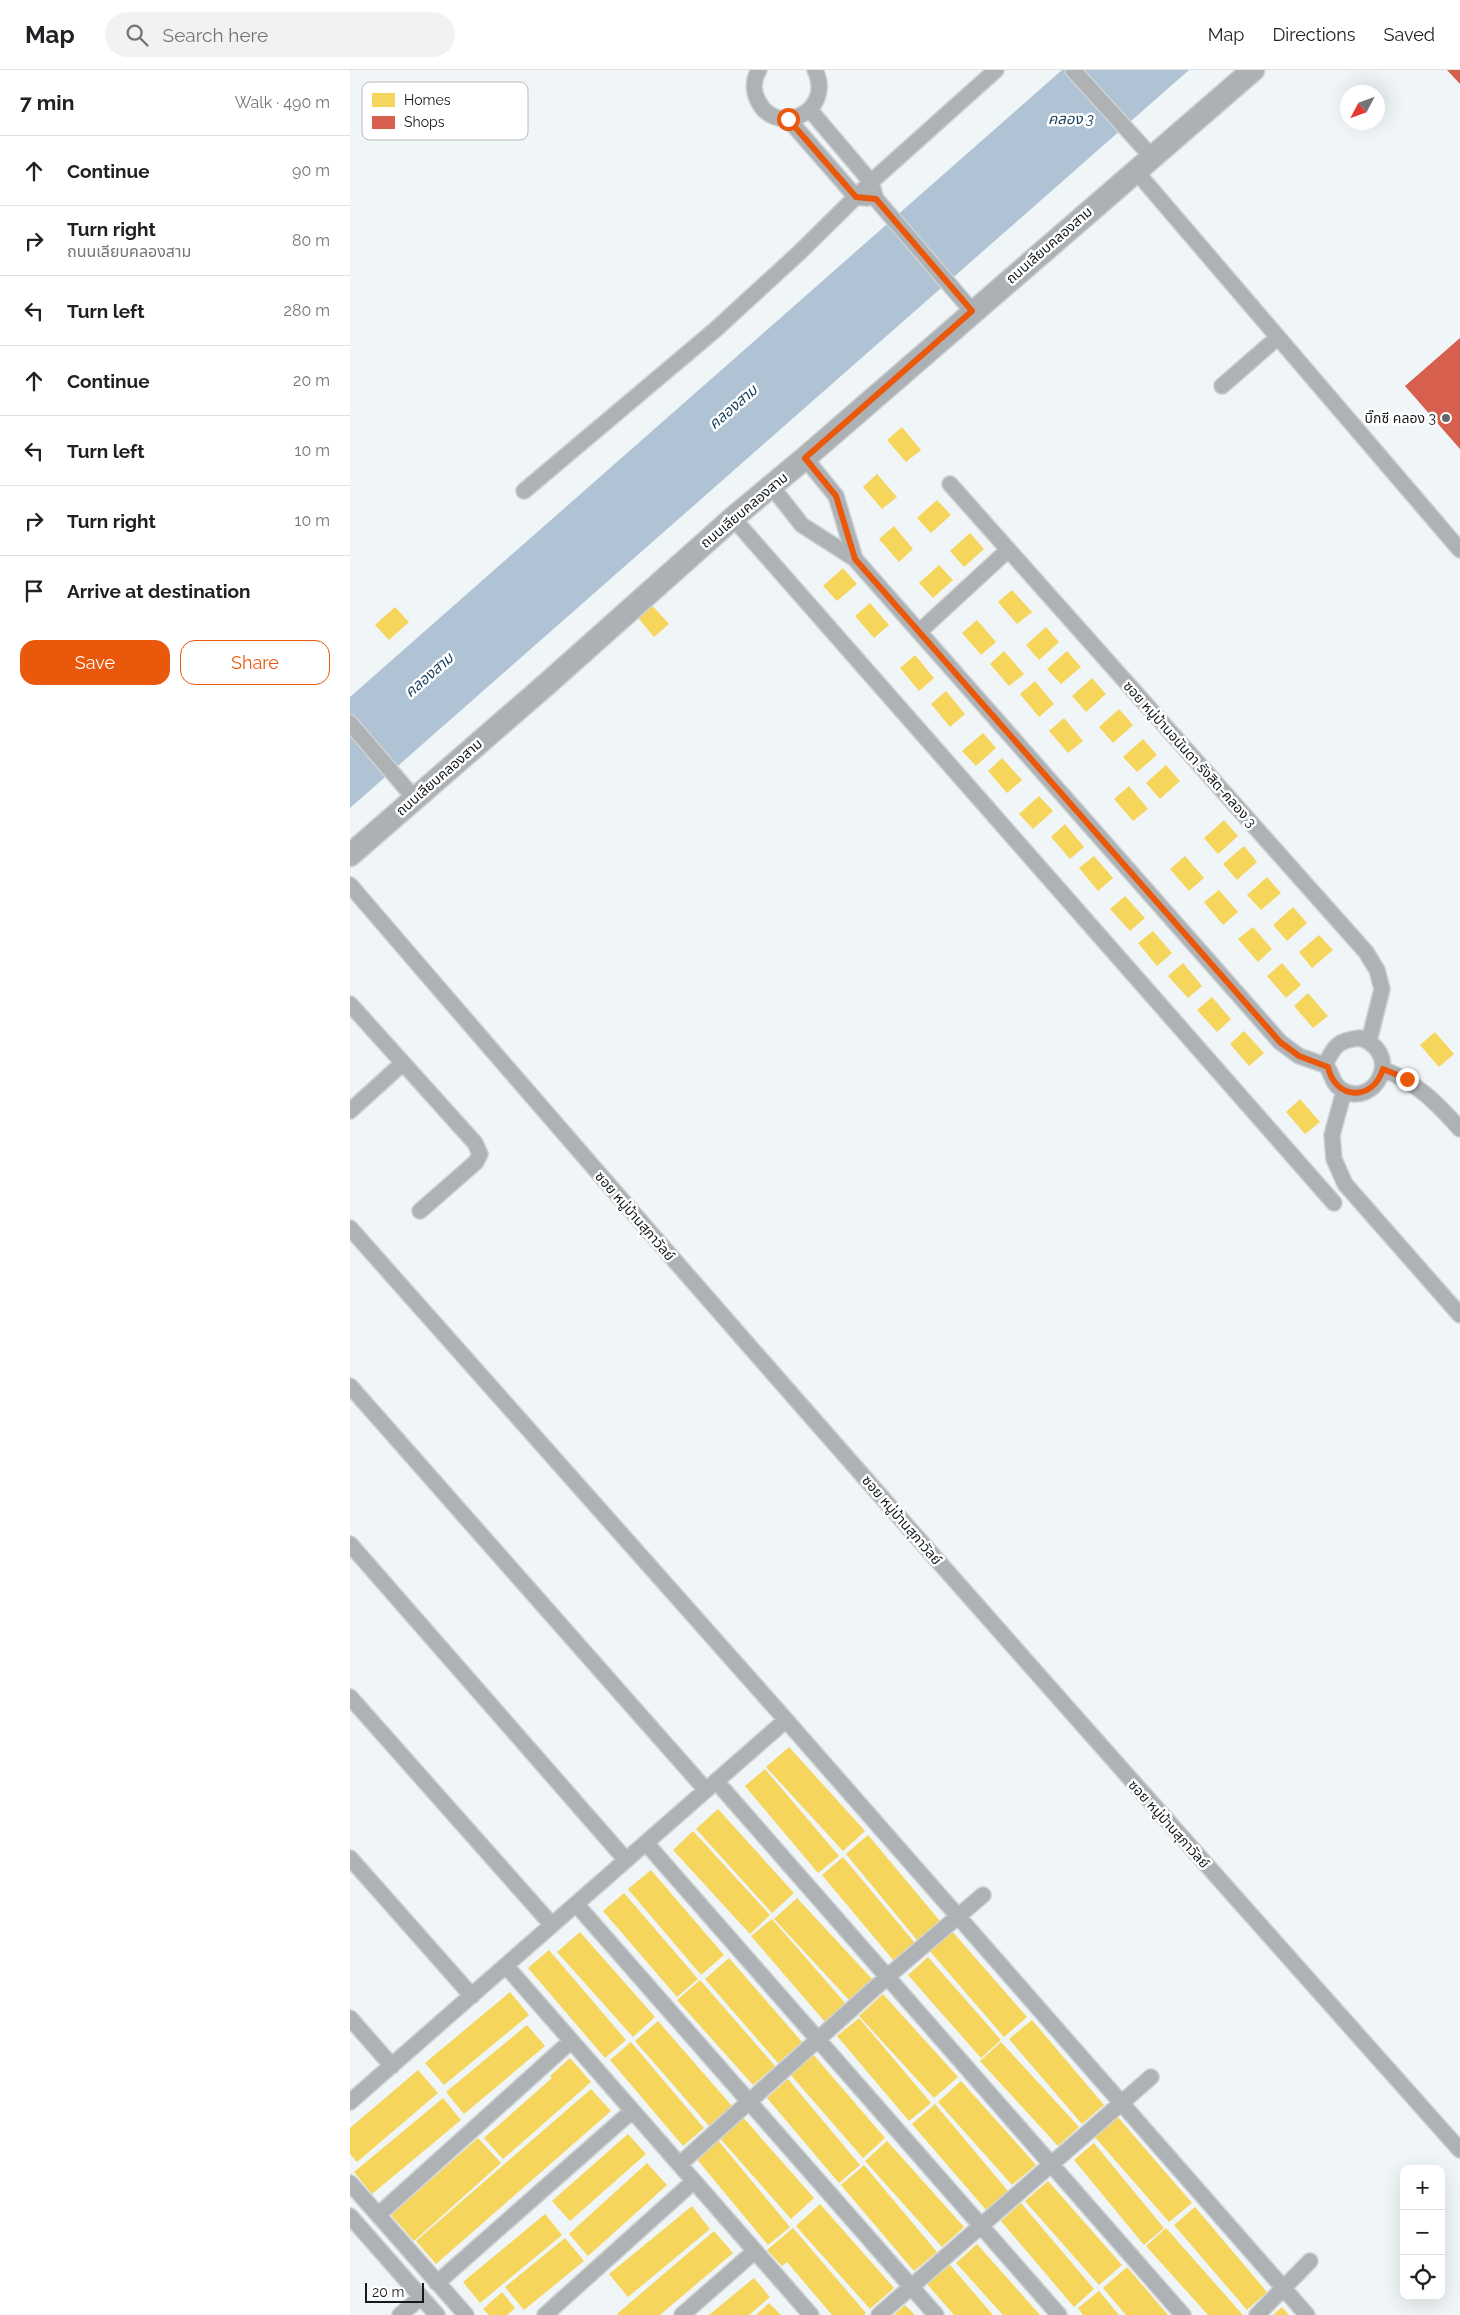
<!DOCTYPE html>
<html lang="en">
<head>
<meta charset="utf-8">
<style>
	:root { --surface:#fff; --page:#f2f2f2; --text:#202124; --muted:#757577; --line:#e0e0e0; --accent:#ea580c }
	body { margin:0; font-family:Raleway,"Noto Sans Thai",sans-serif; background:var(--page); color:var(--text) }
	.controls { position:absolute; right:15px; bottom:15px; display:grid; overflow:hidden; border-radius:10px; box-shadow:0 5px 20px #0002 }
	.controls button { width:45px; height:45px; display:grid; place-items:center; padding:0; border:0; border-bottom:1px solid var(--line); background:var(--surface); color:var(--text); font:25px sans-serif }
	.compass { position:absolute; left:990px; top:15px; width:45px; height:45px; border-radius:50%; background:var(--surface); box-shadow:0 5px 20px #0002; rotate:229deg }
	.scale { position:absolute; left:15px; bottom:12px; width:59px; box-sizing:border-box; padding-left:5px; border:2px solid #16191b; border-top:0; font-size:14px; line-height:18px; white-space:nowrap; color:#16191b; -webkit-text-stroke:4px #fff; paint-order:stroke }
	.stop { position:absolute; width:15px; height:15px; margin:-11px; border:4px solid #ea580c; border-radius:50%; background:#fff }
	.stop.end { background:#ea580c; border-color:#fff; box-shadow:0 1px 5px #0008 }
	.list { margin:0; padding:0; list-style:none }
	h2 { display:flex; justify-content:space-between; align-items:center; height:65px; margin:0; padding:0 20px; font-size:21px }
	h2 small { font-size:16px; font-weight:400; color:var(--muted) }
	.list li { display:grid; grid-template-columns:32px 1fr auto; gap:15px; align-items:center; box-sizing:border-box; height:70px; padding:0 20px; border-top:1px solid var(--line) }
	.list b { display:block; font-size:19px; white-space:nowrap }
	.list p { margin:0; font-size:16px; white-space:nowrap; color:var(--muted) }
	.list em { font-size:16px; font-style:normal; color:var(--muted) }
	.actions { display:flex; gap:10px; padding:15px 20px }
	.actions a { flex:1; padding:11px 0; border:1px solid var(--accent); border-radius:15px; text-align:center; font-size:18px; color:var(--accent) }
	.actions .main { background:var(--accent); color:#fff }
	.icon { flex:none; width:28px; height:28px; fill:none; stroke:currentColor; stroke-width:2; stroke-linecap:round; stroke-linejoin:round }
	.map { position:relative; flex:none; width:1110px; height:2245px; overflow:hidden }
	header { display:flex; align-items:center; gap:30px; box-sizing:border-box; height:70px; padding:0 25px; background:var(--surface); border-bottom:1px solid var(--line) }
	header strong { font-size:24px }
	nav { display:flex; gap:28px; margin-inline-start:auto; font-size:18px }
	.search { width:350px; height:45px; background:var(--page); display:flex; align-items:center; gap:12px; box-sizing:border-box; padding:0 18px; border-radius:28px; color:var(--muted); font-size:19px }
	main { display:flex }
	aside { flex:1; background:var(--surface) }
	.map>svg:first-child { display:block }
	.water { fill:#afc3d4 }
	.homes { fill:#f6d55c }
	.shops { fill:#d6604d }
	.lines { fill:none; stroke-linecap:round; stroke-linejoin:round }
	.minor-casing { stroke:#ced2d4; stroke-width:18 }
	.secondary-casing { stroke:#ced2d4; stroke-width:25 }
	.minor { stroke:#aeb2b5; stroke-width:15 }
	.secondary { stroke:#acb1b5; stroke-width:22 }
	.route { stroke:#ea580c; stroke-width:6 }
	.poi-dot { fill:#626668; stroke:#fff; stroke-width:2 }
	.labels { text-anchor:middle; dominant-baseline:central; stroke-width:5; stroke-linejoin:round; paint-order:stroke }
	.street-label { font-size:14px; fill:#16191b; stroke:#fff }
	.poi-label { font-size:14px; fill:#16191b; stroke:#fff; text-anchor:end }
	.water-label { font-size:15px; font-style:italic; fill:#174263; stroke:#fff }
	.key { fill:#fff; stroke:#b9babb; stroke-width:1 }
	.key-label { font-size:14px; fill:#16191b }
</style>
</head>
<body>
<header>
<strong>Map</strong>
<div class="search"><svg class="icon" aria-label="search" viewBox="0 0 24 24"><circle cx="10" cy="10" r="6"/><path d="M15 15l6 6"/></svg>Search here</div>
<nav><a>Map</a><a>Directions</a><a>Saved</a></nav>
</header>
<main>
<aside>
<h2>7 min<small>Walk · 490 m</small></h2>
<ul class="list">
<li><svg class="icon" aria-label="ahead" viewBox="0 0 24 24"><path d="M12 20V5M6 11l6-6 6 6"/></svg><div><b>Continue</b></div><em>90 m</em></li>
<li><svg class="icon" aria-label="right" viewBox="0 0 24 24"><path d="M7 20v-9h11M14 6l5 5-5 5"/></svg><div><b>Turn right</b><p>ถนนเลียบคลองสาม</p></div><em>80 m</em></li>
<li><svg class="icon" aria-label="left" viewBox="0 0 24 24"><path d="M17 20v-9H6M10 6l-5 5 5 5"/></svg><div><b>Turn left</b></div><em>280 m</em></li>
<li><svg class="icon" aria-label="ahead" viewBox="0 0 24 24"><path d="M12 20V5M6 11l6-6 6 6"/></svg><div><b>Continue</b></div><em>20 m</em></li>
<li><svg class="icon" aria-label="left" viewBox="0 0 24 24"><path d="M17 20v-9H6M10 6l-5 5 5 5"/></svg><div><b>Turn left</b></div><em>10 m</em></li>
<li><svg class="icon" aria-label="right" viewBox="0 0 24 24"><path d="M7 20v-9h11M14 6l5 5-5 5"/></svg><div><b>Turn right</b></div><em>10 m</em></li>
<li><svg class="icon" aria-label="arrive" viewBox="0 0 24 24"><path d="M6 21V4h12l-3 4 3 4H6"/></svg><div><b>Arrive at destination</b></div></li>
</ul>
<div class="actions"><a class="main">Save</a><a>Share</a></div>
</aside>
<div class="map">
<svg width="1110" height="2245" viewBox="0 0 1110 2245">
	<rect width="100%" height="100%" fill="#f0f5f8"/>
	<path class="water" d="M 712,0 L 839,0 L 0,738 L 0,627 Z"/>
	<path class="homes" d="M 552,357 L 571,380 L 556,392 L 537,370 Z
		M 527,404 L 547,427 L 532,439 L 513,417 Z
		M 587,430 L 601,445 L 581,463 L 567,448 Z
		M 544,456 L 563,479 L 549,492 L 529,469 Z
		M 620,463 L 634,479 L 614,497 L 600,481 Z
		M 589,495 L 603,510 L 583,528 L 569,513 Z
		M 493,498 L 507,514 L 487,531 L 473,516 Z
		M 662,520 L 682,542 L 667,554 L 648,532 Z
		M 299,532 L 319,554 L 304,567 L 285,544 Z
		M 520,533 L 539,555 L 524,568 L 505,546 Z
		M 45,537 L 59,552 L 39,570 L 25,555 Z
		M 627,550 L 646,572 L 631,585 L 612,563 Z
		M 696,557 L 709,572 L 689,590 L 676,575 Z
		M 654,581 L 674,604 L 659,616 L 640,594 Z
		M 717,581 L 731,597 L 711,614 L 697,599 Z
		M 565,585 L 584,608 L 569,621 L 550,598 Z
		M 742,608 L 756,624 L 736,642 L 722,626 Z
		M 685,611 L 704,634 L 689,647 L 670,624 Z
		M 596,621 L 615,644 L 600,657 L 581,634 Z
		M 769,639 L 783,655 L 763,673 L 749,657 Z
		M 714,648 L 733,671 L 718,683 L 699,661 Z
		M 633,663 L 646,678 L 626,696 L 612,681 Z
		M 793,669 L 807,685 L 787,702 L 773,687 Z
		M 652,688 L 672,710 L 657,723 L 638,701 Z
		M 816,695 L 830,711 L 810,729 L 796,713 Z
		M 779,716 L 798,739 L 783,751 L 764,729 Z
		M 689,726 L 703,741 L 683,759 L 669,744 Z
		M 874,750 L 888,766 L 868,784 L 854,768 Z
		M 715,754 L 734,777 L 720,789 L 701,767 Z
		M 894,776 L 907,792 L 887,810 L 873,794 Z
		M 744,786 L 763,808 L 748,821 L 729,798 Z
		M 835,786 L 854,808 L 839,821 L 820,799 Z
		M 917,807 L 931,823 L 911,840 L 897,825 Z
		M 869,820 L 888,842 L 873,855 L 854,832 Z
		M 775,826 L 795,848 L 780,861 L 760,839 Z
		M 943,837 L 957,853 L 937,871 L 923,855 Z
		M 903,857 L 922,879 L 908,892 L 888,869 Z
		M 803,861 L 822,883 L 807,896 L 788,873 Z
		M 969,865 L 983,880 L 962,898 L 949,882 Z
		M 833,893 L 852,916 L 838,928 L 818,906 Z
		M 932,893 L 951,915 L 936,928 L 917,906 Z
		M 958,923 L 978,946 L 963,958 L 944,936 Z
		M 862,927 L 881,949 L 867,962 L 847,940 Z
		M 894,961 L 914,983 L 899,996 L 880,974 Z
		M 1085,962 L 1104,984 L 1089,997 L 1070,975 Z
		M 950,1029 L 970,1052 L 955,1064 L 936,1042 Z
		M 439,1677 L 515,1761 L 493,1781 L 416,1697 Z
		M 415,1699 L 489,1786 L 468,1803 L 395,1716 Z
		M 368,1739 L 444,1823 L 422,1843 L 346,1759 Z
		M 343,1761 L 420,1845 L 400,1864 L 323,1780 Z
		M 518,1765 L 590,1851 L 567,1870 L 496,1784 Z
		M 493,1787 L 565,1873 L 544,1891 L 472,1805 Z
		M 301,1800 L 374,1885 L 351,1905 L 278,1819 Z
		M 274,1823 L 348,1909 L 327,1927 L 253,1841 Z
		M 447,1828 L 523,1910 L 500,1931 L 424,1849 Z
		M 422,1849 L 496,1934 L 475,1952 L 401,1866 Z
		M 601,1860 L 677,1947 L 654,1967 L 578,1879 Z
		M 230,1862 L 305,1947 L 283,1967 L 207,1882 Z
		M 199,1880 L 276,1970 L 255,1988 L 178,1898 Z
		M 578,1887 L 651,1970 L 631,1988 L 558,1905 Z
		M 379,1888 L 452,1972 L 428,1993 L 355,1909 Z
		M 350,1910 L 425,1996 L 403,2015 L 327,1930 Z
		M 160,1922 L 179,1945 L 94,2015 L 75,1993 Z
		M 533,1924 L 608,2007 L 584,2028 L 509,1946 Z
		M 509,1948 L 581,2033 L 559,2051 L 487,1966 Z
		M 682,1950 L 754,2035 L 732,2054 L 659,1969 Z
		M 308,1951 L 382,2036 L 359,2056 L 285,1971 Z
		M 177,1955 L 195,1976 L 114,2044 L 96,2022 Z
		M 281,1972 L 354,2058 L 333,2076 L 260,1990 Z
		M 651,1972 L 729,2057 L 708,2076 L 630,1991 Z
		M 462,1983 L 535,2068 L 513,2088 L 439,2003 Z
		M 220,1988 L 241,2012 L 153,2089 L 134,2068 L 202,2008 L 200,2006 Z
		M 68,2000 L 88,2023 L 7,2092 L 0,2084 L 0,2058 Z
		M 438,2009 L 510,2095 L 489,2113 L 417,2028 Z
		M 611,2011 L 686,2095 L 662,2115 L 588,2032 Z
		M 241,2019 L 261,2041 L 86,2194 L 66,2171 Z
		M 93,2028 L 111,2050 L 22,2124 L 4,2102 Z
		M 585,2034 L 658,2121 L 636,2140 L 562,2054 Z
		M 391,2045 L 464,2128 L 441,2149 L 367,2065 Z
		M 766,2045 L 842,2133 L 819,2152 L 743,2065 Z
		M 278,2064 L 296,2084 L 220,2151 L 202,2131 Z
		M 128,2068 L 151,2093 L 64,2171 L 41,2145 Z
		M 367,2069 L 440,2157 L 418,2175 L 345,2087 Z
		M 537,2071 L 614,2157 L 592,2177 L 515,2091 Z
		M 744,2073 L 814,2158 L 794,2175 L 724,2090 Z
		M 297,2093 L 317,2115 L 238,2186 L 219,2164 Z
		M 514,2095 L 587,2182 L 564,2201 L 491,2115 Z
		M 698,2111 L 772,2195 L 749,2215 L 675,2131 Z
		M 671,2133 L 744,2219 L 724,2237 L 651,2151 Z
		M 470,2134 L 544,2218 L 520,2239 L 446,2156 Z
		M 342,2136 L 360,2159 L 278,2227 L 259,2204 Z
		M 845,2137 L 917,2222 L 897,2240 L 824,2155 Z
		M 195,2144 L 212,2165 L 130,2233 L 113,2212 Z
		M 443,2158 L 516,2243 L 514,2245 L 482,2245 L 437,2192 L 432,2196 L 417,2180 Z
		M 816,2158 L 893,2245 L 858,2245 L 796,2176 Z
		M 364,2161 L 383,2183 L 310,2245 L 268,2245 L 267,2244 Z
		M 215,2168 L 234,2191 L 174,2240 L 155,2217 Z
		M 627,2174 L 690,2245 L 653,2245 L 606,2193 Z
		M 600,2195 L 643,2245 L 604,2245 L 577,2214 Z
		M 777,2197 L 818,2245 L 776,2245 L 753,2218 Z
		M 404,2208 L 420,2227 L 399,2245 L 359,2245 Z
		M 749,2221 L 769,2245 L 733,2245 L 728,2238 Z
		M 152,2222 L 165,2238 L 157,2245 L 139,2245 L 133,2239 Z
		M 419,2233 L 431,2245 L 406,2245 Z
		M 555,2235 L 565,2245 L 544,2245 Z
		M 932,2237 L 939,2245 L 923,2245 Z"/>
	<path class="shops" d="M 1097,0 L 1110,0 L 1110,14 Z
		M 1110,268 L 1110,379 L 1055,316 Z"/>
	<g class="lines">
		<defs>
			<path id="minor" d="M 409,0 C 404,8 403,18 406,26 C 421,70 486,44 465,0
				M 723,0 L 801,86
				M 460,40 L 521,112 L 526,129 L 622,241
				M 438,49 L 506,127 L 517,128
				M 785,100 L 1110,480
				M 872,316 L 927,268
				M 455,388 L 486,426 L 505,489
				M 600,414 L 1016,882 L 1027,900 L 1032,919 L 1019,971
				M 422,417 L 452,455 L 505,489 L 930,972 L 949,986 L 975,995
				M 174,421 L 365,260 L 450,182 L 521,112 L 646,0
				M 383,448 L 984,1133
				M 569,562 L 658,480
				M 0,653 L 65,729
				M 0,815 C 365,1241 737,1661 1110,2080
				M 0,934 L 125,1073 L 130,1084 L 126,1092 L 70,1141
				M 1010,968 C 1055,984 1024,1039 992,1020 C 980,1012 983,1002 975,995 C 984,976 988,970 1010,968 Z
				M 1033,999 C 1067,1013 1086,1032 1110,1059
				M 994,1021 L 982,1065 L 984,1089 L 995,1114 L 1110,1245
				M 0,1041 L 53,993
				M 0,1158 L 436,1650 L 957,2245
				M 0,1316 L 356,1720
				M 0,1474 L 276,1790
				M 0,1627 L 202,1855
				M 366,1711 L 833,2245
				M 296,1773 L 709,2245
				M 0,1788 L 122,1926
				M 226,1834 L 586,2245
				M 156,1896 L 461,2245
				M 0,1948 L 42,1996
				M 0,2032 L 436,1650
				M 330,2094 L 537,1907 L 633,1825
				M 0,2113 L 116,2245
				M 28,2145 L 221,1971
				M 0,2146 L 87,2245
				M 87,2213 L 282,2041
				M 50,2245 L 71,2227
				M 195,2245 L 344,2111
				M 332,2245 L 405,2181
				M 529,2245 L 801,2007
				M 907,2245 L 960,2191"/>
			<path id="secondary" d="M 0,785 L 198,613 L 383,448 L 455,388 L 903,0"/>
		</defs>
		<use href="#minor" class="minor-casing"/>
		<use href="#secondary" class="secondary-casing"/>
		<use href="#minor" class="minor"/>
		<use href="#secondary" class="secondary"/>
	</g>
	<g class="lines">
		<path class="route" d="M 438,49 L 506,127 L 526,129 L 622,241 L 455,388 L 486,426 L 505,489 L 930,972 L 949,986 L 978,997 C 985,1030 1023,1032 1033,999 L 1057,1009"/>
	</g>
	<circle class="poi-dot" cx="1096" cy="348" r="5"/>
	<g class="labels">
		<g class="street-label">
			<text transform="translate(699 175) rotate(-41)">ถนนเลียบคลองสาม</text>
			<text transform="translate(394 440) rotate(-40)">ถนนเลียบคลองสาม</text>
			<text transform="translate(840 684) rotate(48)">ซอย หมู่บ้านอนันดา รังสิต-คลอง 3</text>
			<text transform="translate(89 707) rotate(-41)">ถนนเลียบคลองสาม</text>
			<text transform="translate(285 1146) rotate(49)">ซอย หมู่บ้านสุภาวัลย์</text>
			<text transform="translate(552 1450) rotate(49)">ซอย หมู่บ้านสุภาวัลย์</text>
			<text transform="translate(819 1754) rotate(48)">ซอย หมู่บ้านสุภาวัลย์</text>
		</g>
		<g class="poi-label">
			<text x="1086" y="348">บิ๊กซี คลอง 3</text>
		</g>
		<g class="water-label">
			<text x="721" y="49">คลอง 3</text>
			<text transform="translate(383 337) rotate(-41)">คลองสาม</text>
			<text transform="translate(79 605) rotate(-41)">คลองสาม</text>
		</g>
	</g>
	<rect x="12" y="12" width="166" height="58" rx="8" class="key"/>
	<rect x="22" y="23" width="23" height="14" fill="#f6d55c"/>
	<rect x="22" y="46" width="23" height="13" fill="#d6604d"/>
	<g class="key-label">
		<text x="54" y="35">Homes</text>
		<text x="54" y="57">Shops</text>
	</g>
</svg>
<div class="controls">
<button>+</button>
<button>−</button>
<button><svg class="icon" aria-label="locate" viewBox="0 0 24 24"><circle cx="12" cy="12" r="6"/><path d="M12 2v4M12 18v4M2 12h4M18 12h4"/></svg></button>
</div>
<svg class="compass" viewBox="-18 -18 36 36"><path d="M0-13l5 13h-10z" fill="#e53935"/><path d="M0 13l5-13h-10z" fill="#757577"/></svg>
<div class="scale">20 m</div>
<div class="stop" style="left:438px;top:49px"></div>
<div class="stop end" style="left:1057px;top:1009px"></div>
</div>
</main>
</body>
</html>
